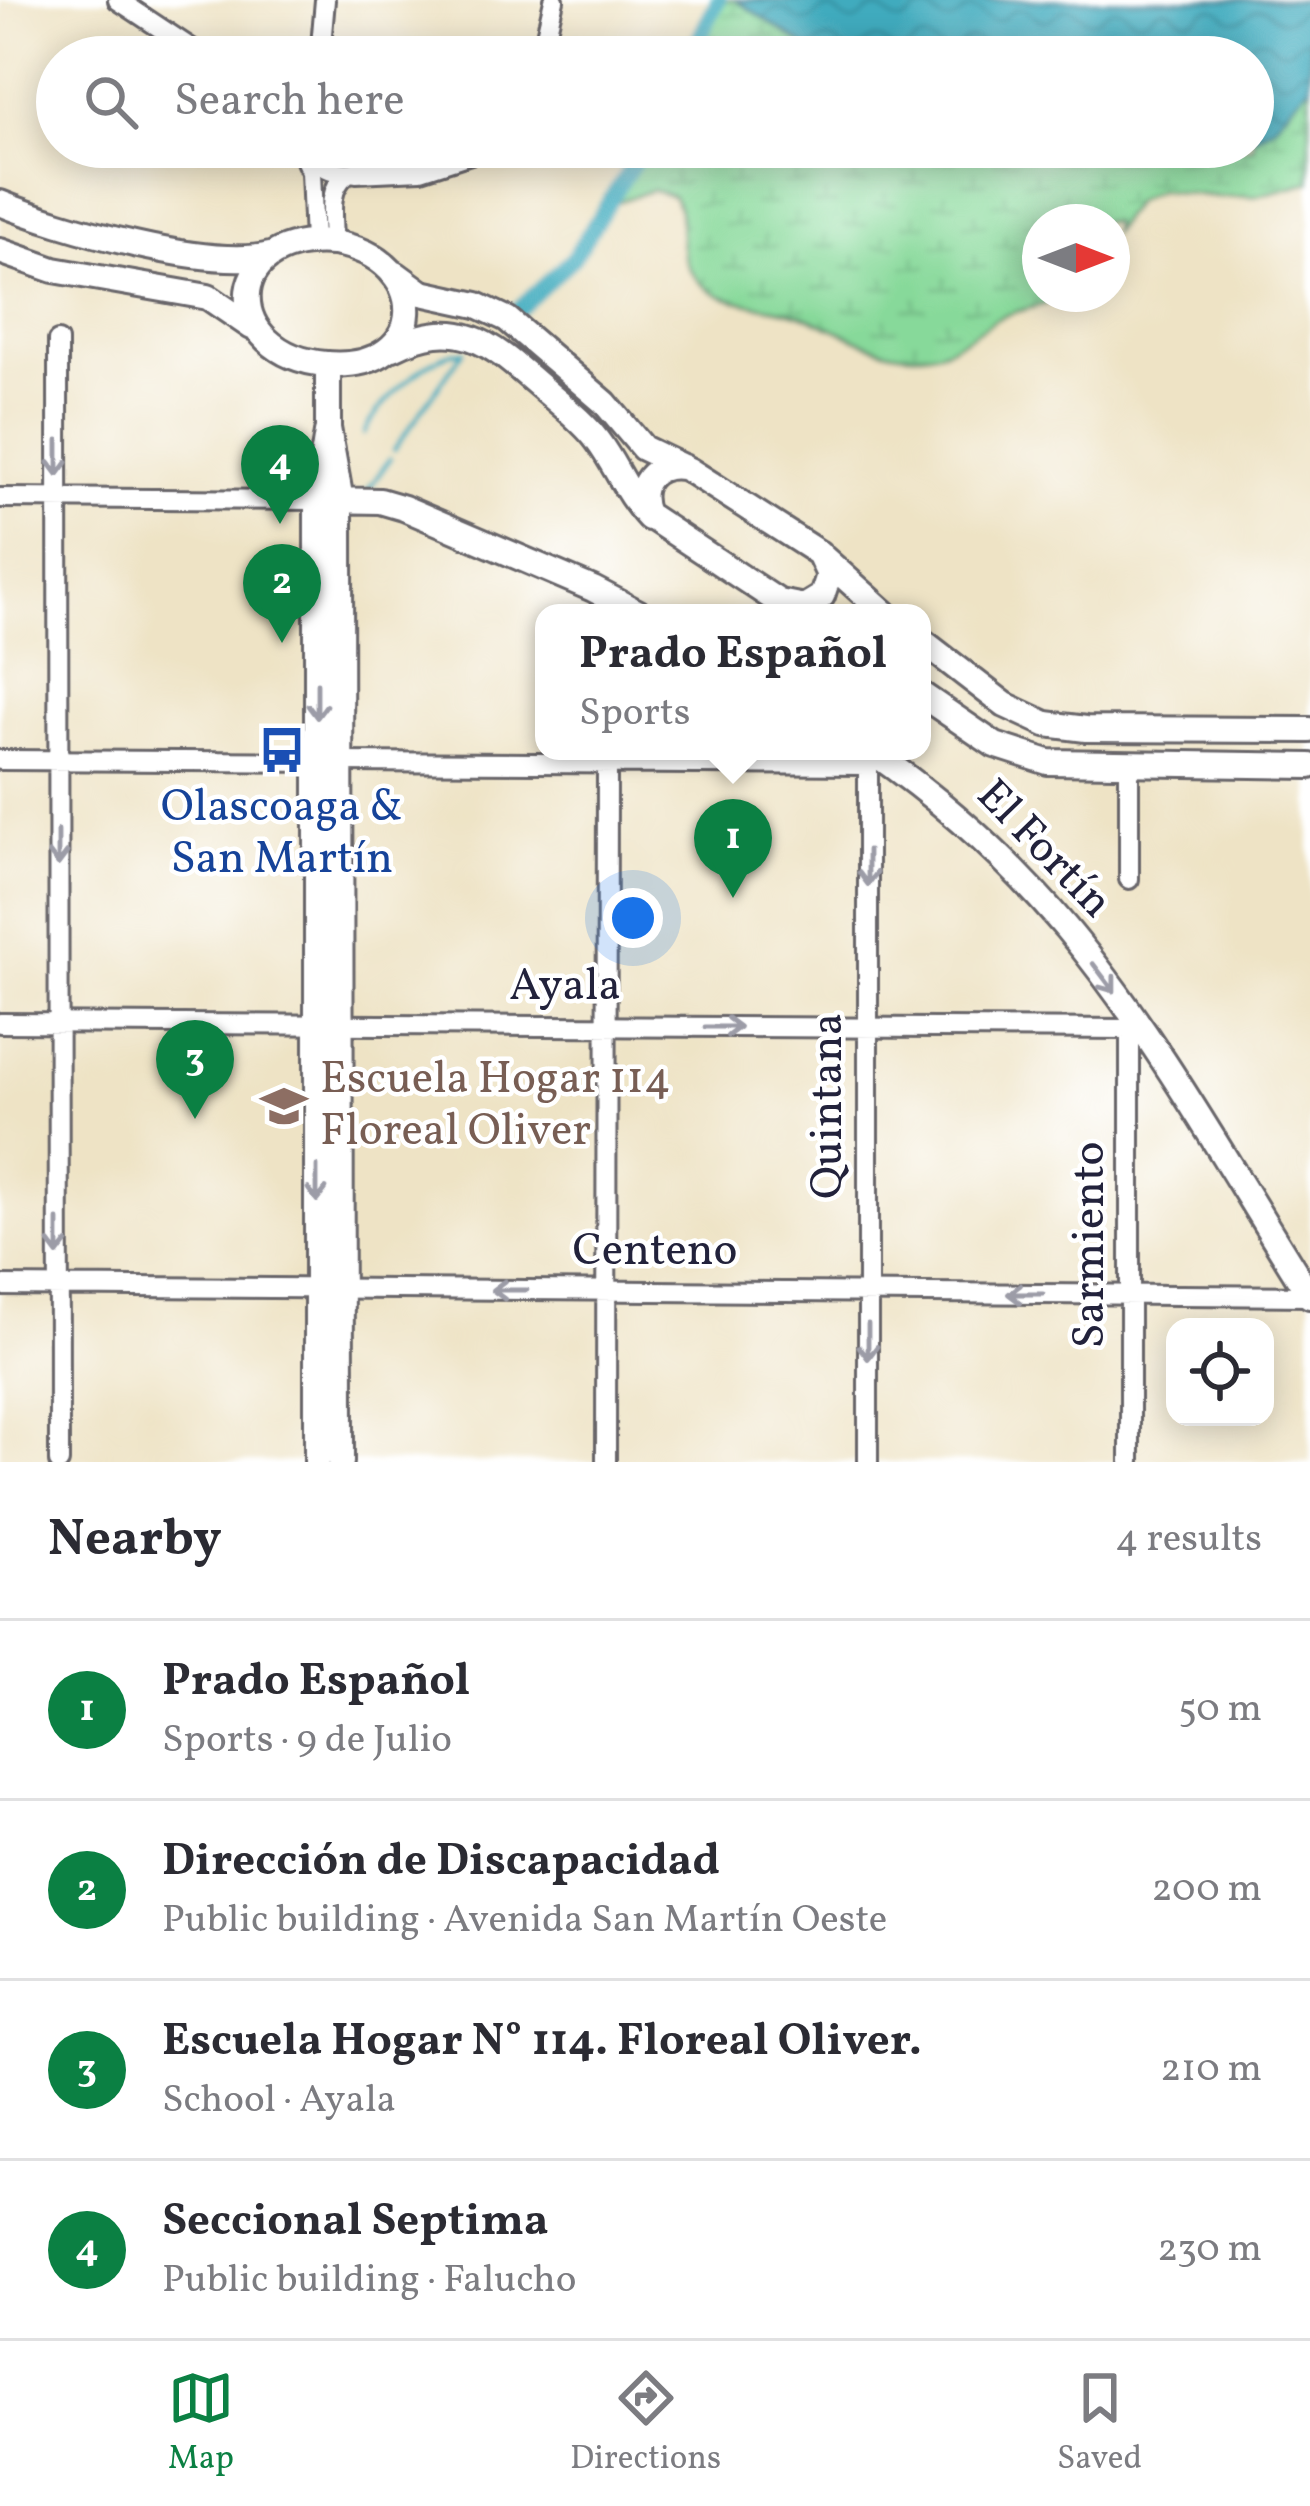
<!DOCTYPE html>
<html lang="en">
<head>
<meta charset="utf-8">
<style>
	:root { --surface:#fff; --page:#f2f2f3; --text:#2b2b33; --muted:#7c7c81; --line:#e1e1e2; --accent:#0b8043 }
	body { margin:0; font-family:Vollkorn,serif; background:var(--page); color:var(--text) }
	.controls { position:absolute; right:36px; bottom:36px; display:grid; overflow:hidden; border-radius:24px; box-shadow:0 6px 30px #0003 }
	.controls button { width:108px; height:108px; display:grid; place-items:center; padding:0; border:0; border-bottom:3px solid var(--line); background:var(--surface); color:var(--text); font:60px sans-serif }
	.compass { position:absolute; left:1022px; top:204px; width:108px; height:108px; border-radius:50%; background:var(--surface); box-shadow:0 6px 30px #0003; rotate:90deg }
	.you { position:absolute; left:633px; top:918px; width:42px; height:42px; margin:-30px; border:9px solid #fff; border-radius:50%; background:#1a73e8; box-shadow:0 0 0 18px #1a73e833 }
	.badge { display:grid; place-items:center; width:78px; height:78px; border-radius:50%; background:var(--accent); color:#fff; font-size:39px; font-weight:700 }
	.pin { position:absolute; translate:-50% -99px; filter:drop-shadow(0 3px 6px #0008) }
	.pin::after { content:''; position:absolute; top:63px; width:42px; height:36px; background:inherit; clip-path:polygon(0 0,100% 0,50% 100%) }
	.popup { position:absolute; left:535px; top:604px; width:396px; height:156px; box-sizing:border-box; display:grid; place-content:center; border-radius:24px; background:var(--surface); filter:drop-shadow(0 3px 9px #0005); font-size:39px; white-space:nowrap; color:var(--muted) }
	.popup b { font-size:45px; color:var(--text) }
	.popup::after { content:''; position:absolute; left:50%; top:100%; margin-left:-24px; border:24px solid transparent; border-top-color:var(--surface) }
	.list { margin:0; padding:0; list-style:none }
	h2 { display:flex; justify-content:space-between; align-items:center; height:156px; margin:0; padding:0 48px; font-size:51px }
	h2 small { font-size:39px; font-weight:400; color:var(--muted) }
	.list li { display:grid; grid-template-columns:78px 1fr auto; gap:36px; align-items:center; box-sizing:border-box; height:180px; padding:0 48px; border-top:3px solid var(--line) }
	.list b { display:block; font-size:45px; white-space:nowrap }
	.list p { margin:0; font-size:39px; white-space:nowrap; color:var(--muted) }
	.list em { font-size:39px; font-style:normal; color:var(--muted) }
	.icon { flex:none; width:66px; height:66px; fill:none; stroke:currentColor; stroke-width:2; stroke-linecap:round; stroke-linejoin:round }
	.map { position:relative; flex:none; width:1310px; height:1462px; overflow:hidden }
	.search { position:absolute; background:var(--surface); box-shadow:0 6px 30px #0003; left:36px; right:36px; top:36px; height:132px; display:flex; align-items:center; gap:30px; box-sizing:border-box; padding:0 42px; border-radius:66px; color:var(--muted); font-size:45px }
	.sheet { height:876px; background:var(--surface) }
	nav { display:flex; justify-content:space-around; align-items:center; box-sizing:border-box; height:168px; border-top:3px solid var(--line); background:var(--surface); font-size:33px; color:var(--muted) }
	nav a { display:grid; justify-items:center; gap:6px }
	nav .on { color:var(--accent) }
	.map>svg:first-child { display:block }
	.wetland { fill:url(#wetland-marsh); stroke:#547e6a; stroke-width:3 }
	.water { fill:url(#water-waves); stroke:#30667c; stroke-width:3 }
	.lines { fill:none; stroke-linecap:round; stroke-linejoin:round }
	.stream { stroke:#3fabbe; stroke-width:4.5 }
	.canal { stroke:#3fabbe; stroke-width:16 }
	.street-casing { stroke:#69666b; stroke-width:24 }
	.secondary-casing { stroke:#69666b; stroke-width:30 }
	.street { stroke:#fff; stroke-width:18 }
	.secondary { stroke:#fff; stroke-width:24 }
	.oneway { stroke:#9c9ca7 }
	.labels { text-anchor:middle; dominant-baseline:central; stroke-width:9; stroke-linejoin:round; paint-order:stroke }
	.transit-label { font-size:45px; fill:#164399; stroke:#fff }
	.street-label { font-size:45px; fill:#22223b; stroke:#fff }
	.education-label { font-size:45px; fill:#785e54; stroke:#fff; text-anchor:start }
</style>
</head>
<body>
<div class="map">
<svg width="1310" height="1462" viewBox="0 0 1310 1462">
	<defs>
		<pattern id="wetland-marsh" width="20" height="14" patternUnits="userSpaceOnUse" patternTransform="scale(3)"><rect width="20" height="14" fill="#87d99a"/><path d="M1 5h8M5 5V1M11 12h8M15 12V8" fill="none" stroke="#74ba86"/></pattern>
		<pattern id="water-waves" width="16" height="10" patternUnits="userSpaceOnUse" patternTransform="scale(3)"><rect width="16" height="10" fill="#3fabbe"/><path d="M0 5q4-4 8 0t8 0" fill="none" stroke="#348b9c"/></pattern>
	</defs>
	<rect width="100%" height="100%" fill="#fff"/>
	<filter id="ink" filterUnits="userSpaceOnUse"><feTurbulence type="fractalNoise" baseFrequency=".00833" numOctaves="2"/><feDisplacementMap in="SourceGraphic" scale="24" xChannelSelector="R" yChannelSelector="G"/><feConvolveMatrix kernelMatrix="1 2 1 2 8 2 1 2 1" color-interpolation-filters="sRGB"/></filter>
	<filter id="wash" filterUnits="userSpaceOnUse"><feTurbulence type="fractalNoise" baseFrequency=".004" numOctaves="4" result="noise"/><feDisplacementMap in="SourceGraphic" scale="48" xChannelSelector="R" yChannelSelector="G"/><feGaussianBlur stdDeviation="2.7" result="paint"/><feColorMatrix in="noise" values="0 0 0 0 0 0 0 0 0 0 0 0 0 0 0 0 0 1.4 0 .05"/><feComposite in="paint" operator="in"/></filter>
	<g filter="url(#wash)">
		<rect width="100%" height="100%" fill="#eee3c5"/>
		<path class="wetland" d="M 718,0 L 736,0 L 821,57 L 690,57 Z
			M 1310,85 L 1310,182 L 1257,196 L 1218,197 L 1158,190 L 1135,201 L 1112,233 L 1112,222 L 1040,222 L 1040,294 L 1066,294 C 1045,308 1019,308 997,319 C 981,328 967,340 949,347 C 892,371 845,328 792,312 C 760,303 722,306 698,280 C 669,250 690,217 672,196 L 652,190 L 611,204 L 644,147 L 1253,147 L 1253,138 L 1273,126 Z"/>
		<path class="water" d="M 736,0 L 1310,0 L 1310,85 L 1273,126 L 1253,138 L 1253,57 L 821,57 Z"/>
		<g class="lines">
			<path class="stream" d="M 364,434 C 375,406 433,349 464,351
				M 394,450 L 462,353
				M 364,495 L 390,459"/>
			<path class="canal" d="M 690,57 L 718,0
				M 518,310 L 573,258 L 644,147"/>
		</g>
	</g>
	<g filter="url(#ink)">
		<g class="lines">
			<defs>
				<path id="street" d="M 118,0 L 204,57
					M 320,57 L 325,0
					M 541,57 L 554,0
					M 297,147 C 316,165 341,182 367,167 L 368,147
					M 303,155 L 311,172 L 314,242
					M 356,173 L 421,170 L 492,147
					M 333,243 C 333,219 326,189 347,174
					M 58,341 L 59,1462
					M 0,498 L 317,500
					M 868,756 L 868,1462
					M 0,760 L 868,765
					M 1129,765 L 1129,879
					M 0,1023 L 1130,1029
					M 1130,1029 L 1130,1462
					M 0,1286 L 1310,1296
					M 606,1462 L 607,751"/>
				<path id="secondary" d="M 0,203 C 61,228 207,270 270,255
					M 333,243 C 434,258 432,373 326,364 C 222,355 219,234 333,243 Z
					M 0,251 L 54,270 L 208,297 L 252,327
					M 396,274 L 422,293 L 477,305 L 507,319 L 605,403 L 643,448 L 689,470 L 817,552 L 885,613
					M 393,348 C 461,314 492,345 542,388 C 561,405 582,420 597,440 C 616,465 626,494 649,518
					M 328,364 L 328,428 L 340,495 L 341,1462
					M 683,467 C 652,463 635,485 646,514 L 779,602 L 804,607 L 822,596 L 829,575 L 819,553
					M 325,500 L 380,501 L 404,508 L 593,589 L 639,613
					M 922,641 L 1005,705 L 1046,724 L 1086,729 L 1310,730
					M 922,695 L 995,745 L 1048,762 L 1310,766
					M 871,751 C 943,801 1011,862 1067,929 C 1160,1041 1232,1173 1310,1296
					M 317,1462 L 317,494 L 327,433"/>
			</defs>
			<use href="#street" class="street-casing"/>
			<use href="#secondary" class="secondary-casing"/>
			<use href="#street" class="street"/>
			<use href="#secondary" class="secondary"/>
		</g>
		<defs><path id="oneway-shaft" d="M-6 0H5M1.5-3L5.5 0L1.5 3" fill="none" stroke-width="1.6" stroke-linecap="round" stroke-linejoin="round" transform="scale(3)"/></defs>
		<g class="oneway">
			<use href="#oneway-shaft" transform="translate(58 458) rotate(90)"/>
			<use href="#oneway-shaft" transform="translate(317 701) rotate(90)"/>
			<use href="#oneway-shaft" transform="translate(58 848) rotate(90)"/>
			<use href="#oneway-shaft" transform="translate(868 868) rotate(90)"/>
			<use href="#oneway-shaft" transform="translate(1104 978) rotate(53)"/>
			<use href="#oneway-shaft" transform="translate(723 1027)"/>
			<use href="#oneway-shaft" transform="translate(317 1184) rotate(90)"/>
			<use href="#oneway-shaft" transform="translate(58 1238) rotate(90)"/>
			<use href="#oneway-shaft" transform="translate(509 1290) rotate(-180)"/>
			<use href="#oneway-shaft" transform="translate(1025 1294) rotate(-180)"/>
			<use href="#oneway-shaft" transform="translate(868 1342) rotate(90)"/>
		</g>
	</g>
	<defs>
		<symbol id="bus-bare" viewBox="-9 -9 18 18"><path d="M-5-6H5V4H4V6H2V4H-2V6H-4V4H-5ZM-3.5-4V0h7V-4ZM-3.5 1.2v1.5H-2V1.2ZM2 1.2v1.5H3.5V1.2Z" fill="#1a4fb4" stroke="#fff" stroke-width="2.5" paint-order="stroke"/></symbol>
		<symbol id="school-bare" viewBox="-9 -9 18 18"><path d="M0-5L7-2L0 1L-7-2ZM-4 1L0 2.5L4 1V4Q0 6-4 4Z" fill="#8d6e63" stroke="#fff" stroke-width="2.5" paint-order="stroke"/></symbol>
	</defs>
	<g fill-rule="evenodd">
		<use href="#bus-bare" x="249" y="717" width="66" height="66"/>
		<use href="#school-bare" x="251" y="1073" width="66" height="66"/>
	</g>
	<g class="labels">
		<g class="transit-label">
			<text x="282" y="808">Olascoaga &amp;<tspan x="282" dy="52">San Martín</tspan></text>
		</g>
		<g class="street-label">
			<text transform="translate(1043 850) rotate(46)">El Fortín</text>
			<text x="565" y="987">Ayala</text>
			<text transform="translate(829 1106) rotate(-90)">Quintana</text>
			<text transform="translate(1091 1245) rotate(-90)">Sarmiento</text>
			<text x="655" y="1252">Centeno</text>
		</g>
		<g class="education-label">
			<text x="320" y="1080">Escuela Hogar 114<tspan x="320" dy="52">Floreal Oliver</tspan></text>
		</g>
	</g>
</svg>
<div class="controls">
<button><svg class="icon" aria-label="locate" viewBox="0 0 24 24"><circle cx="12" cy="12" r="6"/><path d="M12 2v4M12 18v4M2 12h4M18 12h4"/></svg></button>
</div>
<svg class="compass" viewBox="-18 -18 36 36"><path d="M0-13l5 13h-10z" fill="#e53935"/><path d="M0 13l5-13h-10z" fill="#7c7c81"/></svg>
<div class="you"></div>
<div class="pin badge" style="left:733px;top:898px">1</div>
<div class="popup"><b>Prado Español</b>Sports</div>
<div class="pin badge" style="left:282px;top:643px">2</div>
<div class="pin badge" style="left:195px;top:1119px">3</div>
<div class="pin badge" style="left:280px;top:524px">4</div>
<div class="search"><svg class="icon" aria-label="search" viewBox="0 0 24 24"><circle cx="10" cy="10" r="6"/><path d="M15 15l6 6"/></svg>Search here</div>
</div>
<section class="sheet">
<h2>Nearby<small>4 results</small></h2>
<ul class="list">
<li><span class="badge">1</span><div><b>Prado Español</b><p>Sports · 9 de Julio</p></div><em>50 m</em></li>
<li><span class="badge">2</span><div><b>Dirección de Discapacidad</b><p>Public building · Avenida San Martín Oeste</p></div><em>200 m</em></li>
<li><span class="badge">3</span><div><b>Escuela Hogar N° 114. Floreal Oliver.</b><p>School · Ayala</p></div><em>210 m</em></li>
<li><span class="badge">4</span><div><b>Seccional Septima</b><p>Public building · Falucho</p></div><em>230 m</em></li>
</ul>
</section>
<nav>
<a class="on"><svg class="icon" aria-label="map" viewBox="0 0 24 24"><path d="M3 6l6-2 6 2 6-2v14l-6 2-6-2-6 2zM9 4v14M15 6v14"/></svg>Map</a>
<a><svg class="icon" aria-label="directions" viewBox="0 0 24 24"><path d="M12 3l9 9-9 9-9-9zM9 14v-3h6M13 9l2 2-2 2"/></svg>Directions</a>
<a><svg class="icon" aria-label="saved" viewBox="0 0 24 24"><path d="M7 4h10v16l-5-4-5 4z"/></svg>Saved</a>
</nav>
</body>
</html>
